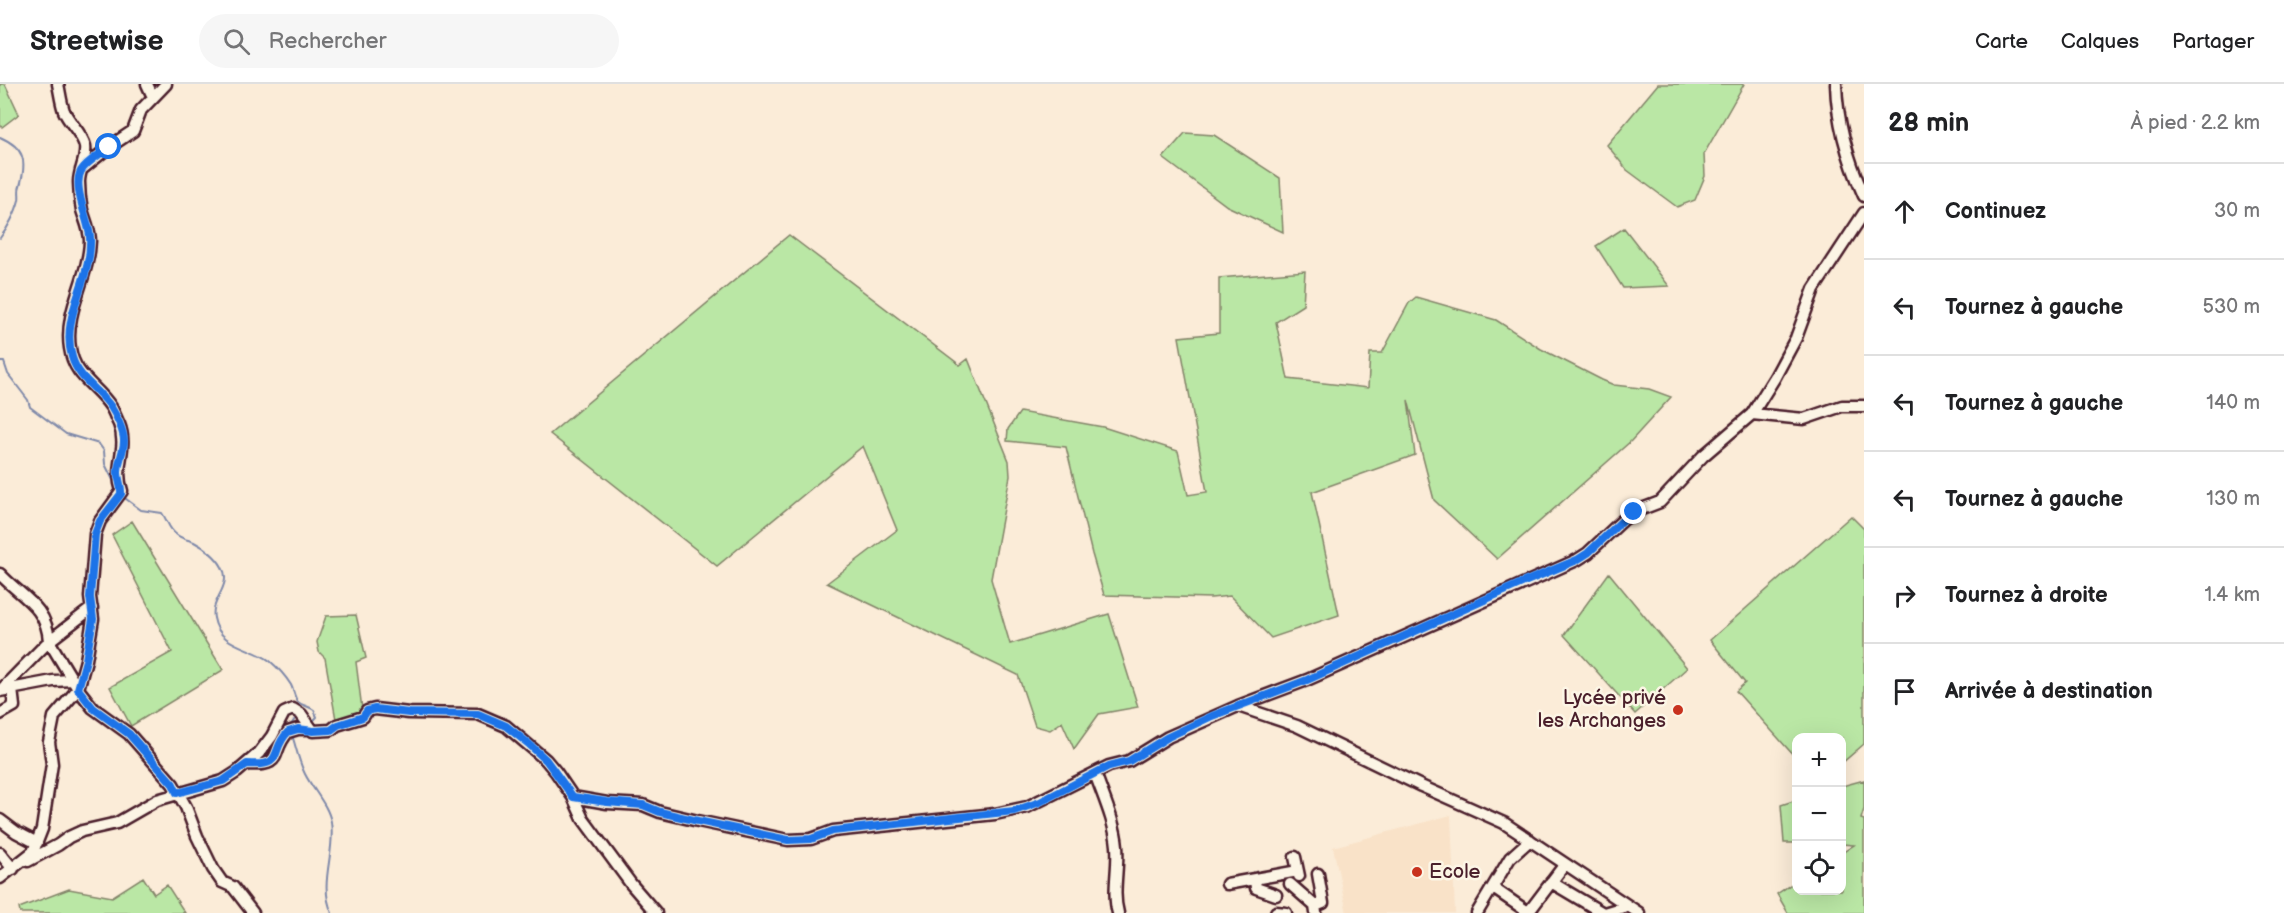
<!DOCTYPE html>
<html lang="fr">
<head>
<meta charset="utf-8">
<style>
	:root { --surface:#fff; --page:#f6f6f6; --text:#202124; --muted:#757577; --line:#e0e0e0 }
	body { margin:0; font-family:"Balsamiq Sans",sans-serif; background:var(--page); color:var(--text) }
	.controls { position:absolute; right:18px; bottom:18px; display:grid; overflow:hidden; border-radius:12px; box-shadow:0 6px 24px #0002 }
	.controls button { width:54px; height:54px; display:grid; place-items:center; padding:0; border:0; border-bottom:2px solid var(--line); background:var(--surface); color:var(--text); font:30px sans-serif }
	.stop { position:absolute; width:18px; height:18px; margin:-14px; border:4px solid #1a73e8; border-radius:50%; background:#fff }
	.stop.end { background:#1a73e8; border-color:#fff; box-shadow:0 2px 6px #0008 }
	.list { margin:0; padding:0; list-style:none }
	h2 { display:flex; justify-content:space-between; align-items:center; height:78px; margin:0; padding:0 24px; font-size:26px }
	h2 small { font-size:20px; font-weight:400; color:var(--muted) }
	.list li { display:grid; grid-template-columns:39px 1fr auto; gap:18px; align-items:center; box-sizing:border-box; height:96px; padding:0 24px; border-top:2px solid var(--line) }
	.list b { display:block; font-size:22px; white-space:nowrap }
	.list em { font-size:20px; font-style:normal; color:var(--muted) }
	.icon { flex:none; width:33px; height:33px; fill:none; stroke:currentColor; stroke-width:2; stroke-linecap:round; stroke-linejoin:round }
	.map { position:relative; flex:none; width:1864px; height:829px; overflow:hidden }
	header { display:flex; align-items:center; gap:36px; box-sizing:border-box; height:84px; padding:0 30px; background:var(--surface); border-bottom:2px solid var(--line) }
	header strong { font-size:28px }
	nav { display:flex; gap:33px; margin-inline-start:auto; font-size:21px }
	.search { width:420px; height:54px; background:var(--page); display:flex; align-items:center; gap:15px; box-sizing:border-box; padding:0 21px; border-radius:33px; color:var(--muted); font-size:22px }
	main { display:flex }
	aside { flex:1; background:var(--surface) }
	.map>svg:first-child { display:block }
	.built { fill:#f9e2c8 }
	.green { fill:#bae7a5; stroke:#828368; stroke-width:1.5 }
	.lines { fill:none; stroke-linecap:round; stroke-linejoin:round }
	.stream { stroke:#7f89a9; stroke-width:2 }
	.minor-casing { stroke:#4a1f2b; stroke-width:15 }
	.minor { stroke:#fcf5e5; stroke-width:10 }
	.route { stroke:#1a73e8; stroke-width:8 }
	.poi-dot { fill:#c8321e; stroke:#fcf5e5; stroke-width:2 }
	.labels { text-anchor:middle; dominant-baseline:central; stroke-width:5; stroke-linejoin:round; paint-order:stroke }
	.poi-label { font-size:20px; fill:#4a1f2b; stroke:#fcf5e5; text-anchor:end }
</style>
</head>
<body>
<header>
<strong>Streetwise</strong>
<div class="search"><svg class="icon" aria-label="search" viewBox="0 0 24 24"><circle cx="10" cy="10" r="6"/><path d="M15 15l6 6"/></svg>Rechercher</div>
<nav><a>Carte</a><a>Calques</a><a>Partager</a></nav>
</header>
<main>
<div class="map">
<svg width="1864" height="829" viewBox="0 0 1864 829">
	<rect width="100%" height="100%" fill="#fbecd8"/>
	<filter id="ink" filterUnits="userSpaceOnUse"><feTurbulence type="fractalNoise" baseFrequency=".0167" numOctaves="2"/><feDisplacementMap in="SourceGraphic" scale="12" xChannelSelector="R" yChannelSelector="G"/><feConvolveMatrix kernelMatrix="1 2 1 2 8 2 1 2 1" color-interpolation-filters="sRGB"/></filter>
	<g filter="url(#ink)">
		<path class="built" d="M 1451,731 L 1455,829 L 1347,829 L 1333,763 Z"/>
		<path class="green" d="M 0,0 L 5,0 L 19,30 L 2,43 L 0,41 Z
			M 1658,0 L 1744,0 L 1704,70 L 1705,92 L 1695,116 L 1677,123 L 1627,86 L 1607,61 Z
			M 1185,49 L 1214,51 L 1280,94 L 1283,148 L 1227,122 L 1163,74 Z
			M 1624,144 L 1669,202 L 1623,204 L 1596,162 Z
			M 789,151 L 960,281 L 968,275 L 1009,377 L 1010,392 L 991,495 L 1010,560 L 1109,530 L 1138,623 L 1099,630 L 1074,665 L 1062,638 L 1050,646 L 1035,642 L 1018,591 L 827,499 L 897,446 L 863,362 L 717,482 L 550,350 Z
			M 1305,187 L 1303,221 L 1276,238 L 1288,295 L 1368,304 L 1370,269 L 1382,269 L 1409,219 L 1416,213 L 1496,236 L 1541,265 L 1602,296 L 1614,301 L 1649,305 L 1671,313 L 1631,357 L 1497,475 L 1434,416 L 1408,316 L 1415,371 L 1312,408 L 1339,531 L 1271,554 L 1230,512 L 1211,514 L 1104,511 L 1092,470 L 1066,363 L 1007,357 L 1008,345 L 1020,328 L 1103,343 L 1178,367 L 1188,411 L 1207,408 L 1179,253 L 1219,249 L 1219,194 Z
			M 1851,432 L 1864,445 L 1864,660 L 1842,679 L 1842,654 L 1796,654 L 1796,674 L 1736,607 L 1745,599 L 1710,556 Z
			M 132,437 L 223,586 L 131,642 L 110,603 L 172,568 L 112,451 Z
			M 1609,489 L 1687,584 L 1635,630 L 1564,551 Z
			M 356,531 L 366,574 L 356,578 L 363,633 L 337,641 L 325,574 L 319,568 L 317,558 L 326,532 Z
			M 1864,696 L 1864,725 L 1861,735 L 1864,736 L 1864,829 L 1788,829 L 1777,810 L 1796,797 L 1796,806 L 1842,806 L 1842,769 L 1854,761 L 1842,760 L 1842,702 Z
			M 1796,716 L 1796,759 L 1784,759 L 1781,721 Z
			M 143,793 L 154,810 L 167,801 L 185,829 L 20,829 L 19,824 L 69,805 L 112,813 Z"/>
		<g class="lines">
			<path class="stream" d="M 0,53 C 25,64 27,77 20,102 C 18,106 20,111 19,116 C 16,128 8,144 0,154
				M 0,278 L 4,278 L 8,290 L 28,316 L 30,323 L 66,350 L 99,360 L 104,367 L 105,380 L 116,402
				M 122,412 L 141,426 L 162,429 C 168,437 168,445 177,451 C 182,455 189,456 194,458 C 204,463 217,473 222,483 C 233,502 210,515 214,534 C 219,563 251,562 270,577 C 277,583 286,593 291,601 C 294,607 294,613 298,618 C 303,622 309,622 314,626 L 317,633 L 312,638
				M 290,642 L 295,635 L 298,634
				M 292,651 C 296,663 299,678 305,690 C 313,706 328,721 331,738 C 336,769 318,799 332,829"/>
			<defs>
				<path id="minor" d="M 147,0 L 153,13
					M 1836,0 C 1837,39 1848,76 1864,112
					M 81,86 L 109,63 L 133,47 L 141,26 L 166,0
					M 1752,330 L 1804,335 L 1842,322 L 1864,322
					M 0,490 C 20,512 47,522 49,557 L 78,605 L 93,624 L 129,650 L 173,700 L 186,723 L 197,752 L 213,785 L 222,798 L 233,803 L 253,829
					M 0,607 L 49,557 L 92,524
					M 0,607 L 53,597 L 73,596
					M 1238,622 L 1307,596 L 1577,476 L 1588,469 L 1624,435 L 1634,428 L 1660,418 L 1703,372 L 1752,330 L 1775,293 L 1796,254 L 1814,205 L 1864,129
					M 0,630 L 14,622 L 12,605
					M 247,680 C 286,683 269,668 288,648 L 298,645 L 310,645
					M 1095,689 C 1103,712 1115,738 1117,762 C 1119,784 1112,808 1118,829
					M 573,713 L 607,719 L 643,721 L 660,728 L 698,737 L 788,756 L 811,755 L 833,747 L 995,730 L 1027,723 L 1109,682 L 1129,677 L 1168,653 L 1238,622 L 1297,642 L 1421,702 L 1504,739 L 1639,829
					M 0,736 L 16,748 L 37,759
					M 0,769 L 13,785
					M 1295,773 L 1299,792
					M 28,777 L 58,761 L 69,753 L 82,747 L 117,739 L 157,716 L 223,697 L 237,688 L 259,669 L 272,652 L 284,629 L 293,625 L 301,630 L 313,647 L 331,646 L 337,641 L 363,633 L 367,627 L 375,625 L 409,629 L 478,630 L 506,642 L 546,676 L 556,688 L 573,713 L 583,735 L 631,800 L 656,829
					M 0,794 L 33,768 L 42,745 L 52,680 L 49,658 L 54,633 L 78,605 L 86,576 L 93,535 L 90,513 L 95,450 L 100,437 L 122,407 C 113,381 129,365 119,340 C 116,334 114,328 111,323 C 97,301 74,293 70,264 C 64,227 89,193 90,157 C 90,146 85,136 82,126 C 80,117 79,107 79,98 C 79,86 87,75 85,62 C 82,49 69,39 64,27 C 61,19 60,9 58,0
					M 1255,796 L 1256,804 L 1276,811
					M 1551,798 L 1603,829
					M 1227,800 L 1298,787
					M 1290,800 L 1315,822 L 1316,829
					M 1493,804 L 1528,828
					M 1315,822 L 1323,819 L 1318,790
					M 1276,828 L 1286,829
					M 1477,829 L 1510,774 L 1530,756
					M 1528,829 L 1565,780
					M 1604,829 L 1627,822"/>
			</defs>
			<use href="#minor" class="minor-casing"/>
			<use href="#minor" class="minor"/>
		</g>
	</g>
	<g class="lines" filter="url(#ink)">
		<path class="route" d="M 109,63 C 101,70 86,78 81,87 C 72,103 89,136 90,153 C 93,195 60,231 72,273 C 78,295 99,305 111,323 C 116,331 124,347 124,357 C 124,367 118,378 118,388 C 118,396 122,403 121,410 L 100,437 L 95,450 L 90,513 L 93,535 L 86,576 L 78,605 L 93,624 L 129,650 L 173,700 L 177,709 L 223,697 L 247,680 C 286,683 269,667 288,648 L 298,645 L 313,647 L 331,646 L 338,641 L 363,633 L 367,627 L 375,625 L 409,629 L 478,630 L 506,642 L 529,660 L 546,676 L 573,713 L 607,718 L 643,721 L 660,728 L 698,737 L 788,756 L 811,755 L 833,747 L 1014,727 L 1040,718 L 1109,682 L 1129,677 L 1168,653 L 1212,632 L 1307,596 L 1524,498 L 1577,476 L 1588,469 L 1624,435 L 1634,428"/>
	</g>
	<g class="poi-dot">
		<circle cx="1678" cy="626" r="6"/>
		<circle cx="1417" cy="788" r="6"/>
	</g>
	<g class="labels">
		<g class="poi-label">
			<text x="1666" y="614">Lycée privé<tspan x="1666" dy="23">les Archanges</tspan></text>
			<text x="1429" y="788" text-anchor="start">Ecole</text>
		</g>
	</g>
</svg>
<div class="controls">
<button>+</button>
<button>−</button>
<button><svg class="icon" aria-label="locate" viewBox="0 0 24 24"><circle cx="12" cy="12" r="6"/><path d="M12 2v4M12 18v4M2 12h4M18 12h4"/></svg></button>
</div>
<div class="stop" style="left:109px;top:63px"></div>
<div class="stop end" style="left:1634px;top:428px"></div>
</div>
<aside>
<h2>28 min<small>À pied · 2.2 km</small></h2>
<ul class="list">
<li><svg class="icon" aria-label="ahead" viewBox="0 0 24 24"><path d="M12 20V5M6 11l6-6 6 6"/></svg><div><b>Continuez</b></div><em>30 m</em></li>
<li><svg class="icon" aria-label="left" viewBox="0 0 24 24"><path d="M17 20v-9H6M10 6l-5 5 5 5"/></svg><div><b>Tournez à gauche</b></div><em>530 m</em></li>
<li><svg class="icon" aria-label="left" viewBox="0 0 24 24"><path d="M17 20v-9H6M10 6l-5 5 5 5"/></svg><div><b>Tournez à gauche</b></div><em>140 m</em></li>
<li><svg class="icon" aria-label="left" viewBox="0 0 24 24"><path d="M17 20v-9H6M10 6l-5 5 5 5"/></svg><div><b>Tournez à gauche</b></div><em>130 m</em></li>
<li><svg class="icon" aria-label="right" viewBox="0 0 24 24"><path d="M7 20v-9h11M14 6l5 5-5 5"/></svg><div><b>Tournez à droite</b></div><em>1.4 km</em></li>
<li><svg class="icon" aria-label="arrive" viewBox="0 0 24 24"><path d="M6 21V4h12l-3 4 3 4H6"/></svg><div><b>Arrivée à destination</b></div></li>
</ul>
</aside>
</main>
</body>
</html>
